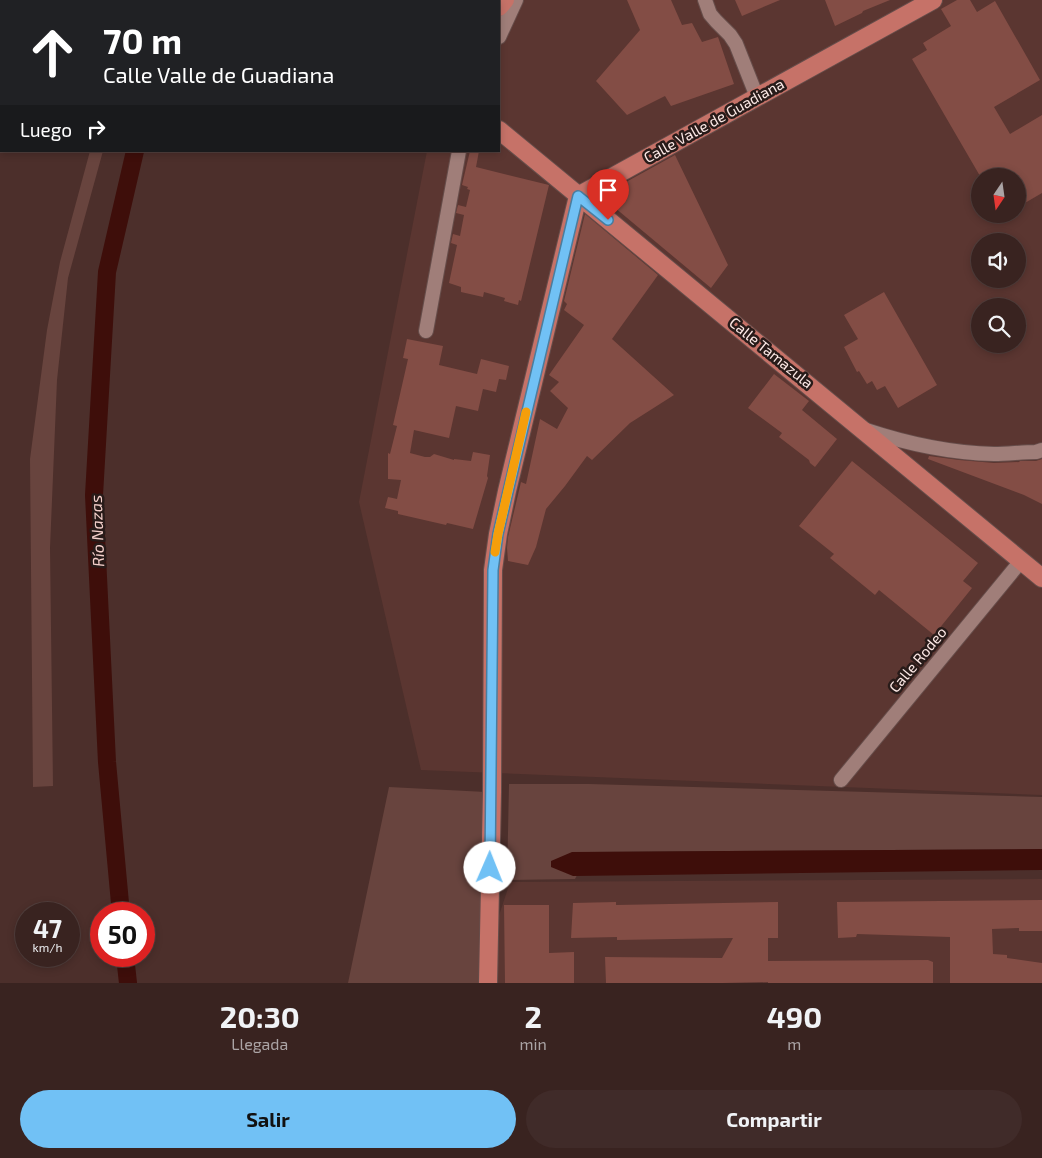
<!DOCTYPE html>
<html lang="es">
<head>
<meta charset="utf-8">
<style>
  body { margin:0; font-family:"Exo 2",sans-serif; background:#402b29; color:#f1f3f6; height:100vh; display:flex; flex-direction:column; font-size:19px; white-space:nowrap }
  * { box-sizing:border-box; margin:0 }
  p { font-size:16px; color:#aba4a5 }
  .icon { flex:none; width:28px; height:28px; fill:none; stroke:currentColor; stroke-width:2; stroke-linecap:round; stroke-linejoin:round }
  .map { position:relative; height:983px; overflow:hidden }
  .drawer { display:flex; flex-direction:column; background:#392320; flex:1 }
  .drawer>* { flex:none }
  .guide { position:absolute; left:0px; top:0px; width:500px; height:152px; box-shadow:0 2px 8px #0003,0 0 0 1px #53403e; background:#202124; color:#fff; overflow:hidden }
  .needle { width:32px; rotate:193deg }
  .fabs { position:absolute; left:971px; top:168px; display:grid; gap:10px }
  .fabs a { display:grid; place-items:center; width:55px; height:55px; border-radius:50%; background:#392320; box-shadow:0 2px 8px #0003,0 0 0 1px #53403e; font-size:25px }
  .speed { position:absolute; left:15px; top:902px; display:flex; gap:10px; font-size:25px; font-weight:700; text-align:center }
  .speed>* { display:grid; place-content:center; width:65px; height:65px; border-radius:50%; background:#392320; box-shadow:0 2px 8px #0003,0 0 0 1px #53403e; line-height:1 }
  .speed small { font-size:12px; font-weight:400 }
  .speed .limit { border:8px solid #d22; background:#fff; color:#111 }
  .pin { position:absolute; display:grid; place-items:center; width:42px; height:42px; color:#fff; margin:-51px -21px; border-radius:50% 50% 50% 0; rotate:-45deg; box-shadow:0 0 5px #0007 }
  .pin .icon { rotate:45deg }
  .me { position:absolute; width:55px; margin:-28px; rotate:1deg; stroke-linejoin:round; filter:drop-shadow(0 0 4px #0008) }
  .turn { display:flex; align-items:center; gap:18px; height:105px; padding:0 20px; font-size:22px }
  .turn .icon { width:65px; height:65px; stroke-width:2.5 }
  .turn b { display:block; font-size:35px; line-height:42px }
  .then { display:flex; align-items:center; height:48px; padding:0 20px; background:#0003; gap:10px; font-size:19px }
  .eta { display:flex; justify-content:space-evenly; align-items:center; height:85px; text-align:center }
  .eta b { font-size:30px; font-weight:700; line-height:35px }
  .primary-button { display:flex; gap:10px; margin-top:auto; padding:10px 20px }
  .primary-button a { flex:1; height:58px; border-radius:30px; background:#71c1f5; color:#111; font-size:20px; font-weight:700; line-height:58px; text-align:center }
  .primary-button a+a { background:#402b29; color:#f1f3f6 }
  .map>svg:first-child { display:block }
</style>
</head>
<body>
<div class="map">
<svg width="1042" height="983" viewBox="0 0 1042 983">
  <rect width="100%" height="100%" fill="#4c2f2b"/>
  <!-- built -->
  <path fill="#5b3631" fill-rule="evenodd" d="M482,0H1042V795L421,770L359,502L427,151H499V1H482ZM980,176H1018V214H980ZM980,241H1018V279H980ZM980,306H1018V344H980Z
    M1042,879V983H477L510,882Z"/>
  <!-- green -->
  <path fill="#68443e" d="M90,151H103L68,278L57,380L50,548L53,786L33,787L30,459L47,330L60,262Z
    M509,784H589L1042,797V849L589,852L575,879L507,880Z
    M389,787L486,792L484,983H348Z"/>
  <!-- water -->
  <path fill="#3e0e0a" d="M1042,849V870L573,876L551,867V861L572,852Z"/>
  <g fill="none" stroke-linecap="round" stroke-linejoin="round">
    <!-- river -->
    <path stroke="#3e0e0a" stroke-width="18" d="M178,1L179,0
      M121,914L107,762L94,495L107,272L135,151
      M125,956L128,983"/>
  </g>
  <!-- building -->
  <path fill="#834d45" d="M627,0H671L682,25L692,23L702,42L718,37L734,84L671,106L665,96L627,115L596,81L640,30Z
    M735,0H780L742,16Z
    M825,0H890L863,11L862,13L835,26Z
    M957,0H970L977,12L995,1L1040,80L994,107L1010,134L1042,115V193L1018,207V176H980L912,59L927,50L923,43L951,26L941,9Z
    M470,151H479L476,167L549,185L521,301L519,300L518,305L504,301L505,298L484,292L483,297L461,292V287L449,283L457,245L451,243L453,234L460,236L464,215L456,213L458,205L466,207L470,190L467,189L468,187L462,185Z
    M675,155L728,265L711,288L608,202L617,187Z
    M585,214L658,275L612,339L674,395L630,423L592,460L587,456L565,486L546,509L536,547L528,565L508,561L507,548L508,537L521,482L526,484L540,419L557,429L568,408L550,391L559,382L549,375L584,325L564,310L567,304L564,301Z
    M884,292L937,385L898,408L885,386L877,390L872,381L867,384L859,371L857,372L844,347L858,339L844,315Z
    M407,339L443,346L439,365L477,374L481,359L509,366L506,380L499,379L496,392L483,389L478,411L456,406L449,438L414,430L410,453L425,457H430L434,454L454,460V459L471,461L473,452L490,455L487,476L488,478L473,529L447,523L446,525L398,514V511L385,508L388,497L397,499L401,480L388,479V453L390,454L397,426L393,425L408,359L403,358Z
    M774,374L809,401L802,410L837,439L815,467L810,463L809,460L779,437L782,433L748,408Z
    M929,456L959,460L994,463L1020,462L1019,461H1036L1042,459V504L1024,495L928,459Z
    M852,461L978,563L963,581L972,588L934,635L879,590L875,595L830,558L834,554L799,526Z
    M1042,900V931H1019V928L992,929L993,954L1007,955V958L1042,963V983H950V937L857,934L856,937L838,938L837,902Z
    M616,902V905L778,902V938H768V961L928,960L933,962V983H768V982L723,983H606L605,957L722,958L733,938L617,940V937L571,938L573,903Z
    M504,905H549V953L574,952V983H505Z"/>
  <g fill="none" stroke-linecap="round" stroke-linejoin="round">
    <!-- minor casing -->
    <g stroke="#664d4a" stroke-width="16">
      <path id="minor" d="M705,0L710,14L716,21L730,35L736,44L757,97
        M499,37L516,0
        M426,331L459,151
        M866,430C908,444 950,453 994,454C1008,454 1022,452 1036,452L1042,450
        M841,780L1021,561"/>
    </g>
    <!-- major casing -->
    <g stroke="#664d4a" stroke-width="20">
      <path id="major" d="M334,0L335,1
        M351,0L353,1
        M499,7L505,0
        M499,130L1042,578
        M488,983L492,792L493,570L498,534L507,491L578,196L933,0"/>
    </g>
    <!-- minor -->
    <use href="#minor" stroke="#a07e79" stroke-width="14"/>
    <!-- major -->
    <use href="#major" stroke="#c67268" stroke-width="18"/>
  </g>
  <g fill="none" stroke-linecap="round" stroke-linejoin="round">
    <!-- route casing -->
    <g stroke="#497d9f" stroke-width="12">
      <path id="route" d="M490,868L493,570L498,534L578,196L608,220"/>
    </g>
    <!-- route -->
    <use href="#route" stroke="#71c1f5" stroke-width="9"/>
    <!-- slow -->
    <path stroke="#f59e0b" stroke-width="9" d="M495,552L498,534L526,412"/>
  </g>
  <g text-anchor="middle" stroke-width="5" stroke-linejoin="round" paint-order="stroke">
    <!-- street labels -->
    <g font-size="15" fill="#fce8e5" stroke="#281b19">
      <text transform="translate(714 121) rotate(-29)" y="5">Calle Valle de Guadiana</text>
      <text transform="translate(771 353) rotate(39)" y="5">Calle Tamazula</text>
      <text transform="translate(918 660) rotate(-50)" y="5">Calle Rodeo</text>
    </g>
    <!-- water labels -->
    <g font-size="16" font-style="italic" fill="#f5d0cb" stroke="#281b19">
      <text transform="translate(97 531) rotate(-92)" y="6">Río Nazas</text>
    </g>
  </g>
</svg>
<div class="fabs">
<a><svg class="needle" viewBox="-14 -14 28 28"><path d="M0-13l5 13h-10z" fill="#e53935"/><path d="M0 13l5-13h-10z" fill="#aba4a5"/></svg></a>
<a><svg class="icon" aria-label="sound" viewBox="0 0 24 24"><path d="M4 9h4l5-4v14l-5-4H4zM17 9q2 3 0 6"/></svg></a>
<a><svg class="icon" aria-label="search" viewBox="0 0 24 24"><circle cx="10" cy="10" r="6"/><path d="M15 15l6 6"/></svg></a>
</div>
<div class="speed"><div>47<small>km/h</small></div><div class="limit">50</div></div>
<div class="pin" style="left:608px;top:220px;background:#d93025"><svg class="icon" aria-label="arrive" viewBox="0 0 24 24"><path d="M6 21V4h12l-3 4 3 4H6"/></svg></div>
<svg class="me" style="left:490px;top:868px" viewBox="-20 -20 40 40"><circle r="19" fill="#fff"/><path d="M0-13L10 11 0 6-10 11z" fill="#71c1f5"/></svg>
<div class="guide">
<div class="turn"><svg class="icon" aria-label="ahead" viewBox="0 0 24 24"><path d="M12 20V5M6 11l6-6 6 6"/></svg><div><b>70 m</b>Calle Valle de Guadiana</div></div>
<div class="then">Luego<svg class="icon" aria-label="right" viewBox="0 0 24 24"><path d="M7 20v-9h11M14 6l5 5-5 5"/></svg></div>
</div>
</div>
<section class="drawer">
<div class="eta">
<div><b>20:30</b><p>Llegada</p></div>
<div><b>2</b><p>min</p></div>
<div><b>490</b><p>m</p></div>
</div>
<div class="primary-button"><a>Salir</a><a>Compartir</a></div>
</section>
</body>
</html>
